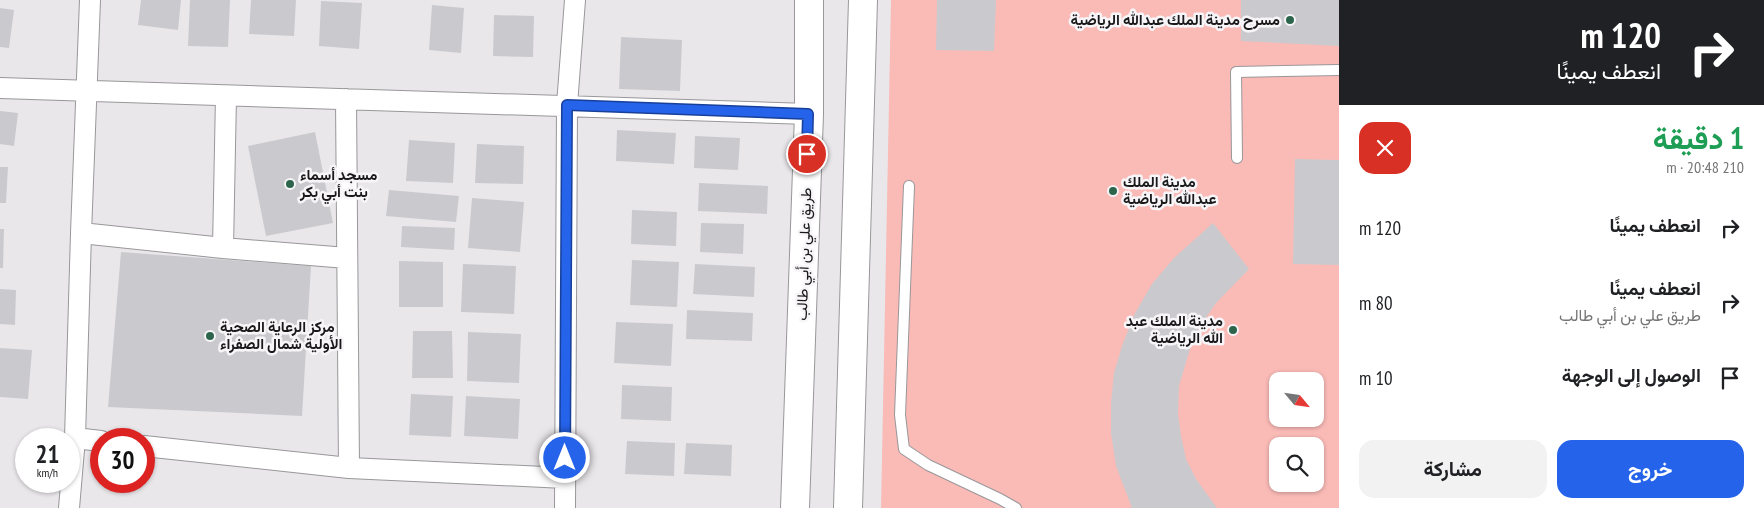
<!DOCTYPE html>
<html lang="ar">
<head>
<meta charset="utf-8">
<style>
  body { margin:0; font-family:"PT Sans Narrow",Vazirmatn,sans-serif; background:#f2f2f2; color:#202124; direction:rtl; height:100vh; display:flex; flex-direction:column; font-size:19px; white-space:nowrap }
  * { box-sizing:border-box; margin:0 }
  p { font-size:16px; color:#757577 }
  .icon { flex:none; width:28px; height:28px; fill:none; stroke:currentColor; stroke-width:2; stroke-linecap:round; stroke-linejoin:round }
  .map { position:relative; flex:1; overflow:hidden; direction:ltr }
  .panel { display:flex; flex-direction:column; background:#fff; width:425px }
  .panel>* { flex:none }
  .banner { background:#202124; color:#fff; overflow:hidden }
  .needle { width:32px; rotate:119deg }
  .controls { position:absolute; left:1269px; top:372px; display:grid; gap:10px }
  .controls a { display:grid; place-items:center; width:55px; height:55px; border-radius:10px; background:#fff; box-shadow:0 1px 4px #0004; font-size:25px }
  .speed { position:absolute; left:15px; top:428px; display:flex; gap:10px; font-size:25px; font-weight:700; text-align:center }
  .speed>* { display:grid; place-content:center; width:65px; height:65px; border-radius:50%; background:#fff; box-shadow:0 1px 4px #0004; line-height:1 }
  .speed small { font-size:12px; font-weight:400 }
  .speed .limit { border:8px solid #d22; background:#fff; color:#111 }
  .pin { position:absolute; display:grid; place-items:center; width:42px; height:42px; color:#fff; margin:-21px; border:2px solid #fff; border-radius:50%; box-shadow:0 1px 5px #0007 }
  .me { position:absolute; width:55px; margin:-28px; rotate:0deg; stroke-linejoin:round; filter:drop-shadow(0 0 4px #0008) }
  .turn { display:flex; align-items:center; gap:18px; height:105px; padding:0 20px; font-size:22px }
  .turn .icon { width:65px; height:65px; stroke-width:2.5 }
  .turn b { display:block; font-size:35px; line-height:42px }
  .round { display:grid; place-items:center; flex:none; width:52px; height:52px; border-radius:15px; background:#f2f2f2 }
  .overview { display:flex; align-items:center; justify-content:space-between; height:85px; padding:0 20px }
  h1 { font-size:30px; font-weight:700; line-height:38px; color:#1e9e55 }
  .button { display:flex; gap:10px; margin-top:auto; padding:10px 20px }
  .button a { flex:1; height:58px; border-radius:15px; background:#2563eb; color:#fff; font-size:20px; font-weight:700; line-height:58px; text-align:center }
  .button a+a { background:#f2f2f2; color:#202124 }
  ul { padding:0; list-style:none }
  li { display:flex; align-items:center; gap:15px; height:75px; padding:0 20px }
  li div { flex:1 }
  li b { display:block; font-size:19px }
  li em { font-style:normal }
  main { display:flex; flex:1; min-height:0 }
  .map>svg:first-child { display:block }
</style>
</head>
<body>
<main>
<section class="panel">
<div class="banner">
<div class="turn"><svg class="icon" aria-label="right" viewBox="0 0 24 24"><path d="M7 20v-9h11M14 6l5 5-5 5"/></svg><div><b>120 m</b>انعطف يمينًا</div></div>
</div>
<div class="overview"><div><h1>1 دقيقة</h1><p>210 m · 20:48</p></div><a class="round" style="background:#d93025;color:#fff"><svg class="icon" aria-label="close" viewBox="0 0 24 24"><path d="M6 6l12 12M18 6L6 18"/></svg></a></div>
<ul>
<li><svg class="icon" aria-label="right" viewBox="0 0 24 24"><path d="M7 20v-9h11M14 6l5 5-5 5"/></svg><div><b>انعطف يمينًا</b></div><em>120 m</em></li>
<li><svg class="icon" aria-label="right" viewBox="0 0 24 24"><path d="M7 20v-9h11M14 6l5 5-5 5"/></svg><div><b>انعطف يمينًا</b><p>طريق علي بن أبي طالب</p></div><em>80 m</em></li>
<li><svg class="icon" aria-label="arrive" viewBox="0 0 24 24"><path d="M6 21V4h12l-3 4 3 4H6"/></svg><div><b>الوصول إلى الوجهة</b></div><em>10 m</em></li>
</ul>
<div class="button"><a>خروج</a><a>مشاركة</a></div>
</section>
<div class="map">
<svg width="1339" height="508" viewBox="0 0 1339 508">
  <rect width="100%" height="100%" fill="#eae7eb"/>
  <!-- green -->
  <path fill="#fabab6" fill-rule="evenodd" d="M891,0H1339V508H881ZM1278,381H1315V419H1278ZM1278,446H1315V484H1278Z"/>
  <!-- building -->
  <path fill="#cacace" d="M141,0H181L178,30L138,25Z
    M190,0H230L228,47L188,46Z
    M251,0H296L294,36L249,34Z
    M937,0H996L994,51L936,50Z
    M1241,0H1339V46L1241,41Z
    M321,1L362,3L359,49L319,46Z
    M432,5L464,8L461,53L429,50Z
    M0,8L14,10L9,48L0,47Z
    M494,15L534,16L533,57L493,56Z
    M621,37L682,40L680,91L619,89Z
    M0,111L18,113L14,146L0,144Z
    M617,130L676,133L674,164L616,161Z
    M315,132L333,223L266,236L248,146Z
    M695,136L740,138L738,170L694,168Z
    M409,140L455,143L453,183L406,181Z
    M477,144L524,146L523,184L475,183Z
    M1295,159L1339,160V265L1293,264Z
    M0,167H8L6,203H0Z
    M699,183L768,186L767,214L698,211Z
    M389,190L459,196L456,222L386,216Z
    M472,198L524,202L520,252L468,248Z
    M632,210L677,212L676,246L631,244Z
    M701,223L744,224L743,254L700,252Z
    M1213,223L1249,269L1216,303L1203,322L1192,342L1179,386L1178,414L1181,436L1186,459L1196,479L1217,508H1132L1116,466L1111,433V403L1114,373L1122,346L1134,315L1152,284L1174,258Z
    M402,226L455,228L454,250L401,247Z
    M0,229H4L3,268H0Z
    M121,252L311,266L302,416L108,407Z
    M632,260L679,262L677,307L630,305Z
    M399,261L443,262V307H399Z
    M463,264L516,266L514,314L461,312Z
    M695,264L755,267L754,297L693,294Z
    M0,289L16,290L15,325L0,324Z
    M687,310L753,313L752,341L686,339Z
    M616,322L673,324L671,366L614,363Z
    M413,331H452L453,378H412Z
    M468,332L521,334L519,383L467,381Z
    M0,348L32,350L28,399L0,397Z
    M622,385L672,387L671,421L621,419Z
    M411,394L453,396L451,437L409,435Z
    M466,396L520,399L518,439L464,436Z
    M627,441L675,443L674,476L625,474Z
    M686,443L732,445L731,476L684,474Z"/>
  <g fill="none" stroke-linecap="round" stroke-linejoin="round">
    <!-- service casing -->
    <g stroke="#99979a" stroke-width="12">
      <path id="service" d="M1237,158L1236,72L1339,70
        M909,186L900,415L904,449L928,465L1000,499L1016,508"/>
    </g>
    <!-- minor casing -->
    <g stroke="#99979a" stroke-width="22">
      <path id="minor" d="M0,88C269,99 539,104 809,114
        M346,99L349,468
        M81,233L223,248L347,258
        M223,248L226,96
        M75,438L101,441
        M144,446L349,468L565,478
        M69,508L75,438L81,233L90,0
        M565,508L567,105L575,0"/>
    </g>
    <!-- secondary casing -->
    <g stroke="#99979a" stroke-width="30">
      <path id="secondary" d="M795,508L809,114V0
        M848,508L863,0"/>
    </g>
    <!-- service -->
    <use href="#service" stroke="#fff" stroke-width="10"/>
    <!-- minor -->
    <use href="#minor" stroke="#fff" stroke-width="20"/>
    <!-- secondary -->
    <use href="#secondary" stroke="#fff" stroke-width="28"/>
  </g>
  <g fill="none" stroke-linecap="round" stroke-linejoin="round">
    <!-- route casing -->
    <g stroke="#184099" stroke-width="12">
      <path id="route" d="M565,458L567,105L808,114L807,154"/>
    </g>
    <!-- route -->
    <use href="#route" stroke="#2563eb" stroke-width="9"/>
  </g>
  <!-- markers -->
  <g fill="#2d654c" stroke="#f7f5f8" stroke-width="2">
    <circle cx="1290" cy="20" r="5"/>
    <circle cx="290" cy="184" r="5"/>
    <circle cx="1113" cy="191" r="5"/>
    <circle cx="1233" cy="330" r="5"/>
    <circle cx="210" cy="336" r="5"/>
  </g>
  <g text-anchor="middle" stroke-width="5" stroke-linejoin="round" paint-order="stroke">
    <!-- poi labels -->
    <g font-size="15" font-weight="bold" fill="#19191a" stroke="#f7f5f8" text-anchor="start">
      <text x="1280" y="25" text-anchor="end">مسرح مدينة الملك عبدالله الرياضية</text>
      <text x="300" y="180">مسجد أسماء<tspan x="300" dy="17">بنت أبي بكر</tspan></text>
      <text x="1123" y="187">مدينة الملك<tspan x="1123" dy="17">عبدالله الرياضية</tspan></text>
      <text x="1223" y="326" text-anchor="end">مدينة الملك عبد<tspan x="1223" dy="17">الله الرياضية</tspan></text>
      <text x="220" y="332">مركز الرعاية الصحية<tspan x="220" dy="17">الأولية شمال الصفراء</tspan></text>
    </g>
    <!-- street labels -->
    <g font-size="15" fill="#19191a" stroke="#f7f5f8">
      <text transform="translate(804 254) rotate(-88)" y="5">طريق علي بن أبي طالب</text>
    </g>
  </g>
</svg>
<div class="controls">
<a><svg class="needle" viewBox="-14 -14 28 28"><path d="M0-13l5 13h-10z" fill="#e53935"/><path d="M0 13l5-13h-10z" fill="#757577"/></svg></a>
<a><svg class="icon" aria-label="search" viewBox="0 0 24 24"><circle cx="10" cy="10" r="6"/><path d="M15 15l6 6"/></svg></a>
</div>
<div class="speed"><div>21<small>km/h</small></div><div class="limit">30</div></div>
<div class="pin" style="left:807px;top:154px;background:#d93025"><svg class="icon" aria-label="arrive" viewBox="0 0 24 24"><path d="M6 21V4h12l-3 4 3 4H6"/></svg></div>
<svg class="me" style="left:565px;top:458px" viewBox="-20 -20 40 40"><circle r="17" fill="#2563eb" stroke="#fff" stroke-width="3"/><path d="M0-11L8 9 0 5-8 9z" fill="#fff"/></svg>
</div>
</main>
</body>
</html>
